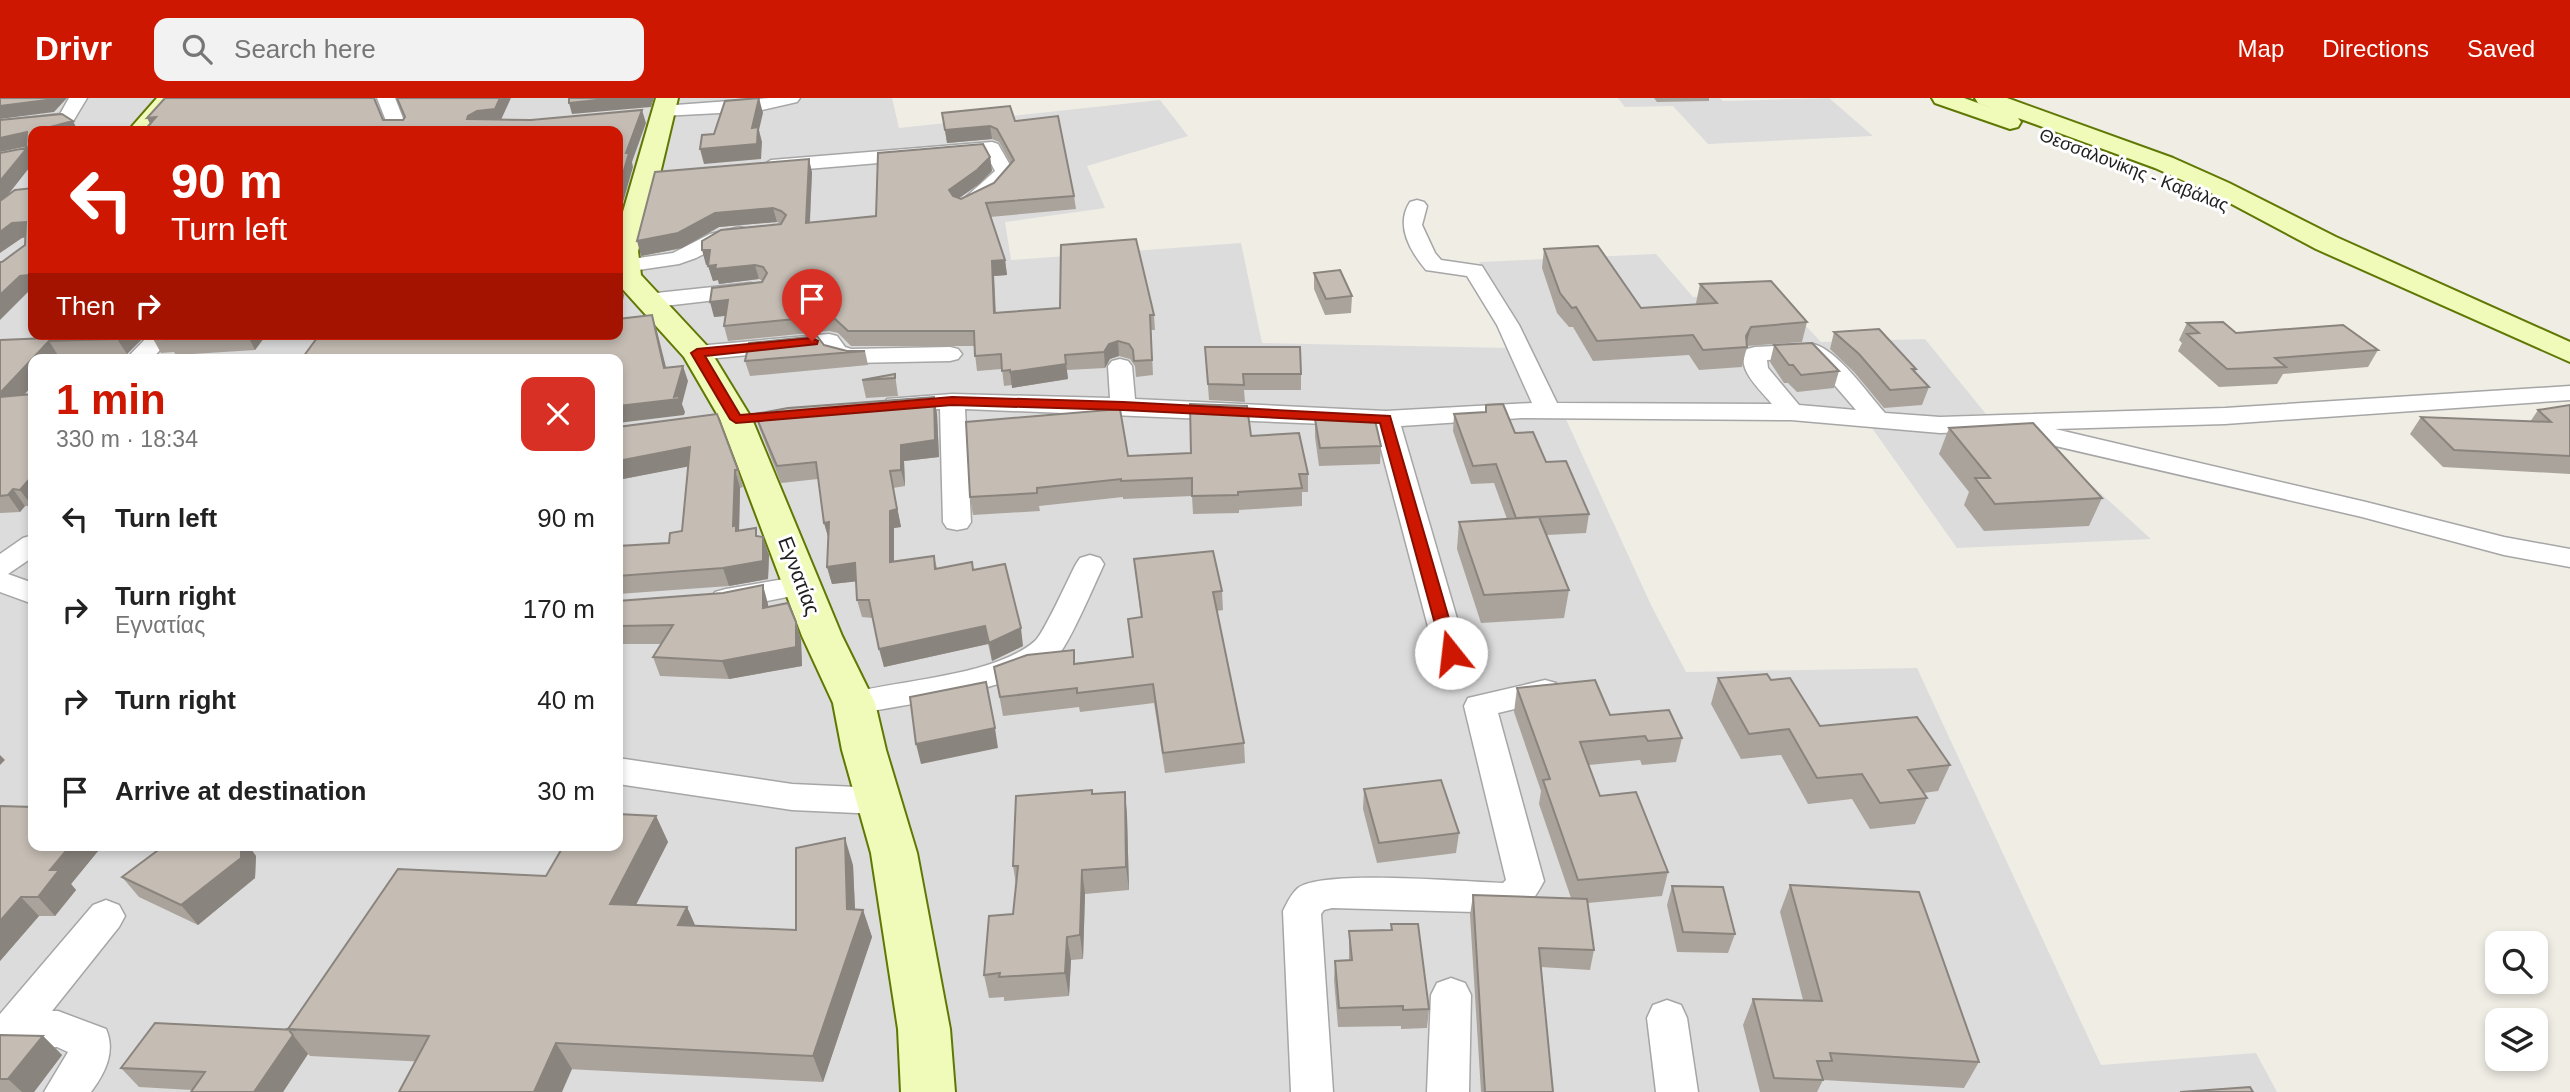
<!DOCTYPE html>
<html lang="en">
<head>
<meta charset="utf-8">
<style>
  body { margin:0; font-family:Arial,sans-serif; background:#f2f2f2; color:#222; height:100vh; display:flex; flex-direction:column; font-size:26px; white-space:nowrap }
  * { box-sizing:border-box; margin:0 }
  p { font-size:23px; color:#767676 }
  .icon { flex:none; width:38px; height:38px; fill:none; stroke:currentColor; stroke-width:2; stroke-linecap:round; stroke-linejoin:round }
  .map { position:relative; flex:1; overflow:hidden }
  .details { position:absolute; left:28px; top:256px; width:595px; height:497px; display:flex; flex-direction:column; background:#fff; border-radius:14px; box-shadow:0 4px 10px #0003 }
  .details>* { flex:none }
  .top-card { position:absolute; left:28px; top:28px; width:595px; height:214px; border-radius:14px; box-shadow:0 4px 10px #0003; background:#ce1700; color:#fff; overflow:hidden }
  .tools { position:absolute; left:2485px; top:833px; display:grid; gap:14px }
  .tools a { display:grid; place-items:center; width:63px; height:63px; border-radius:14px; background:#fff; box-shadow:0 4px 10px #0003; font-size:35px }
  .pin { position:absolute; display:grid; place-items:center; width:60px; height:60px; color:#fff; margin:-72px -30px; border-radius:50% 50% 50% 0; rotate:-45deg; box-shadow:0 0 7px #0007 }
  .pin .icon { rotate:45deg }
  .me { position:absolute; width:77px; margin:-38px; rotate:344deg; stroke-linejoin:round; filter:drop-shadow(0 0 5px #0008) }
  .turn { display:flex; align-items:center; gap:24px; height:147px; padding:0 28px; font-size:32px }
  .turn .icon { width:91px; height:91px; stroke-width:2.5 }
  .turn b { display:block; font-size:49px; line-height:60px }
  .then { display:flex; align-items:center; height:66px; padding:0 28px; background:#0003; gap:14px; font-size:26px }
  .round { display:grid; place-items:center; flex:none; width:74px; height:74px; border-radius:14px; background:#f2f2f2 }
  .overview { display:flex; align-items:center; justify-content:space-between; height:119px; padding:0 28px }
  h1 { font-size:42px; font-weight:800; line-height:52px; color:#ce1700 }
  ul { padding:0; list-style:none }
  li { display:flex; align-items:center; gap:21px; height:91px; padding:0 28px }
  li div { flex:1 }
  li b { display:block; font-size:26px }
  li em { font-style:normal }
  header { display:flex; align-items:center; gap:42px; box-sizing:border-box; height:98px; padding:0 35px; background:#ce1700; color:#fff }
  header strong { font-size:33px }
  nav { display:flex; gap:38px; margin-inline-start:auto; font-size:24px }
  .search { width:490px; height:63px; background:#f2f2f2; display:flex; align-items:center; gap:18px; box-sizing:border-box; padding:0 24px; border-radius:14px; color:#767676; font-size:26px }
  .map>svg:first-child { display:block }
</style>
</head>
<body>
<header>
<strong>Drivr</strong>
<div class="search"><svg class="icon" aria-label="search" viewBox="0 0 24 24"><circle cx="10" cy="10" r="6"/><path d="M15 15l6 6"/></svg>Search here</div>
<nav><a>Map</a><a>Directions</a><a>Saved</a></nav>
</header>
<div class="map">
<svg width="2570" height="994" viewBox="0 0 2570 994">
  <rect width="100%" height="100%" fill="#f0ede5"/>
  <!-- residential -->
  <path fill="#dddcdc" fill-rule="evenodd" d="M0,0H892L899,30L1160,2L1188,38L1087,68L1105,110L1005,124L1011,162L1241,145L1262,245L1512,250L1479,164L1656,156L1693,199L1775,195L1821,244L1925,241L1986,316L1926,318L2043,343L2151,441L1957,450L1860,313L1653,304L1559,306L1651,507L1686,574L1917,570L2101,967L2256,955L2277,994H0ZM33,33H618V236H33ZM33,261H618V747H33Z
    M1618,0H1720L1723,3L1829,0L1873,38L1708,46L1673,8L1625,9Z"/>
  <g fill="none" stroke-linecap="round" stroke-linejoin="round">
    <!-- street casing -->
    <g stroke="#a6a6a6" stroke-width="3">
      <path id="street" d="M69,0H87L72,25L0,33V23L60,16Z
        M377,0H395L408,33H390Z
        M770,0H800L797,4L758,13L662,18L653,13L662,8Z
        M992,44L998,46L1014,74L995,96L977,104L967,98L995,73L986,56L771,74L762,68L771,62Z
        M1417,102L1424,104L1427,108L1422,127L1435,155L1441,162L1482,168L1519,227L1557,305L1772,306C1761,292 1734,270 1747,251L1755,249L1813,246C1838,252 1867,295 1885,315L1940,319L2225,310L2570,288V302L2225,326L2055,331L2366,404L2504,439L2570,451V469L2504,457L2362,419L2025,341L2021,336L2024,332L1940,335L1791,322L1522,320L1401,328L1467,555L1462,562L1451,566L1440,562L1435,555L1375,328L965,311L971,424L967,430L957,432L947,430L943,424L940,311L896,313L887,311L884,306L887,301L952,296L1110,300L1108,268L1112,263L1120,261L1128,263L1132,268L1135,301L1386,313L1532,305L1497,227L1467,178L1426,172C1410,153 1395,127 1410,104ZM1808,260L1819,269L1856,312L1799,307L1768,270L1767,262Z
        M740,129L747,131L750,135L747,139L725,145L696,160L679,166L618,175V163L673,155L710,136Z
        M751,185L759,187L762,192L759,197L647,210L639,208L636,203L639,198L647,196Z
        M150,236H174L152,261H126Z
        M829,236L837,238L845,249L851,251L950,249L958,251L962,256L958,261L950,263L851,265L828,259L822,250L697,262L689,260L685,255L689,250L697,248Z
        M33,437V459L8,476L33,485V506L0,494V456L23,440Z
        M1090,457L1100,460L1104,466C1096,483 1069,547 1058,557C1020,591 906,607 854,616L843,613L838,605L843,597C895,582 994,579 1035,543C1044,535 1068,481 1076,466L1080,460Z
        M802,478L812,480L817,487L812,494L726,511L715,508L711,501L715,494L726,491Z
        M1545,582L1556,585L1561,593L1556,601L1498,615L1544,783C1535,800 1529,809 1510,815L1332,810L1324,812L1321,816L1333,994H1291L1283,813C1287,805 1291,796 1298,790C1322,771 1466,784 1503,785L1506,782L1464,608L1468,600Z
        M618,660L792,686L878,690L890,694L895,703L890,712L878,716L792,712L618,686Z
        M106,802L119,807L125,818L119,829L52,913H58L106,931C116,954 105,975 91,994H44L68,954L57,949L0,952V916L93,807Z
        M1451,880L1465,885L1471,897L1469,994H1427L1431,897L1437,885Z
        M1667,902L1681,907L1687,920L1698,994H1656L1647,920L1653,907Z"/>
    </g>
    <!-- secondary casing -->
    <g stroke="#5f7804" stroke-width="4">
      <path id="secondary" d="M157,0H180L151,33H128Z
        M656,0H678L659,80L638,153L641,177L708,249L752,321L842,538L875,605L886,652L917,755L950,931L955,994H901L898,931L871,755L842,652L833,605L802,538L720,321L684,259L618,186V131Z
        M1932,0H1964L1997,12L1978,5L1975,0H2007L2173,60L2229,85L2336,139L2570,244V264L2316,151L2211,95L2155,70L2018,20L2021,24L2018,29L2010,31L1935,5Z"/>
    </g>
    <!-- street -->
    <use href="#street" fill="#fff" fill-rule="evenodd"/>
    <!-- secondary -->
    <use href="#secondary" fill="#f0fab9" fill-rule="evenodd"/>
  </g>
  <!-- wall -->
  <path fill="#a9a39b" d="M1654,0H1709V3L1657,4Z
    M942,15L1015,23L1074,98L1076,111L990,119L1005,162L1007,177L994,178L996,215L1154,217L1155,232H1151L1153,277L1136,279L1135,268L1130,261L1119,258L1110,261L1105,270L1067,272L1068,281L1012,290V287L1004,288L1002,271L977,273L974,248H851L838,235L829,233L728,243L724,228L725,218L714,219L763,183L759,181L719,186L718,182L713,183L709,166L706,167L781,126L777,124L719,129L682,150L641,158L812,74L810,125L876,118L990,59L992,73L979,86L959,100L961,101L994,85L1011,66L999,44L992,41L947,45Z
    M1544,151L1641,210L1698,207L1696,205L1700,186L1807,224L1802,244L1747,248L1742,269L1699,272L1689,257L1593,263L1573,229H1569L1557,215L1542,170Z
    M1314,175L1352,198L1351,215L1325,217L1314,191Z
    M2187,225L2236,235L2378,252L2368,269L2283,276L2277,286L2219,289L2178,253L2182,245L2179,242Z
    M1834,234L1916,271L1915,275L1929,289L1922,307L1884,310L1854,274L1830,251Z
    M147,236L127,256L59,259L58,261H33V287L24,297L32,408H25L20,414L0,415V242Z
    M154,236H267L255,252L176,257L174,254L161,255L152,239Z
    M824,247L847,253H865L868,267L750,278L745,263Z
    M1774,247L1839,273L1834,290L1797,294L1788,285H1784L1770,264Z
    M1205,249L1301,276V292H1244L1245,304L1209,302Z
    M895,276L898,298L866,300L862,282Z
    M934,299L937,316L939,359L904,363L905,388L893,390L901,429L894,430V464L934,458L937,470L973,472L1023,548L992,563L988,546L884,569L873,520L862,519L857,502L856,483L832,486L827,469L829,441L824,425L818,381L781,385L760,332L755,316Z
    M1486,307L1546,364L1589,416L1586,435L1547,437L1569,492L1564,520L1481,525L1457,451L1459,424L1507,421L1494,385L1471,386L1453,333L1454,316L1485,314Z
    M2570,307V376L2443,369L2410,336L2421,319L2530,324L2538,312Z
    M1315,321L1381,348L1380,366L1319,368L1315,339Z
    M618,329L738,372L743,389L740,390L739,432L759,438L769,457L768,481L729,488L618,496V448L669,445L682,433L688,368L623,381Z
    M1949,330L2102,400L2089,428L1984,433L1964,407L1969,394L1939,356Z
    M1251,338L1308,376V394H1302V408L1239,412V415L1193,416L1192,398L1123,401V399L1039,408L1040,413L973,417L970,399L1128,358L1191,355Z
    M1134,461L1222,493L1223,512L1217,513L1244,645L1245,665L1165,675L1154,605L1080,614L1079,609L1003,618L994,569L1074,552L1075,565L1132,559L1128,521L1141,520Z
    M618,503L768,506V509L796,524L801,542L802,568L729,581L660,578L653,559L661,546H618Z
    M1718,580L1771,582L1820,628L1950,667L1938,693L1923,695L1927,700L1915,726L1870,731L1852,701L1808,706L1781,657L1741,661L1711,606Z
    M1517,590L1610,617L1682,640L1676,664L1642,667L1640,662L1589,667L1600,698L1668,774L1662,798L1588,805L1594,852L1590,872L1541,869L1553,994H1481L1470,817L1473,797L1571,800L1539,706L1541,693L1514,614Z
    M1364,691L1459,735L1456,755L1377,765L1363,711Z
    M1125,694L1127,718L1129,792L1085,796L1083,861L1071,862L1069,898L1004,903V899L989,900L984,877L1013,816L1016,786L1013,768L1092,696Z
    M0,708L33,747H103L71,786L76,792L55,818H39L0,863Z
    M656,718L668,744L636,807L687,809L695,828L796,832L853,767L855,812H863L872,839L823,984L310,958L308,956L283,994H191L192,992L139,989L121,970L288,931L546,778Z
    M165,747H248L256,758L255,780L198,827L139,799L122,779Z
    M411,747H447L445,751H413Z
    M1790,787L1979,964L1964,990L1823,982L1817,994H1760L1743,927L1753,901L1803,902L1780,814Z
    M1672,788L1735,836L1728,855L1677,854L1667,807Z
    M1391,826L1429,911L1427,930L1401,931V928L1338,929L1334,882L1335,863L1349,862V833L1391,832Z
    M0,937L43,938L62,957L34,994H0Z"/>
  <!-- shaded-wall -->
  <path fill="#8a847e" d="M49,0H67L54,14L0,21V8Z
    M500,0H511L500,24L467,21L468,18Z
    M616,0H654L651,9L572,16L569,5Z
    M759,0L763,15L759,32L762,44L761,61L704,66L700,51L752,30Z
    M642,12L646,25L632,64L633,69L618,122V93L626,55Z
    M156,19L154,33L147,20Z
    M73,23L78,33H41L43,31Z
    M990,28L992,41L947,45L945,32Z
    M27,34L33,43V65L0,107V83L29,48L0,54V40Z
    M990,59L992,73L979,86L951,106L949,92Z
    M809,61L812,74L809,139L806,125Z
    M773,110L777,124L719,129L682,150L641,158L637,143L715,115Z
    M26,124L33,138L22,140L0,155V134L12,125Z
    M702,152H710L714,166L706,167Z
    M1005,162L1007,177L994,178L996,230L994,215L992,163Z
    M716,167H755L759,181L719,186L718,182L713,183L708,168Z
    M33,173V193H29L0,222V197L20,178Z
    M619,182L624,197L618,228V189Z
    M728,202L732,217L714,219L710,204Z
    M652,217L657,233L670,285L664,270Z
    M1751,229L1746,248V238Z
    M122,236H147L127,256L117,241Z
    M247,236H267L255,252Z
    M49,243L59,259L58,261H33V287L7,315L0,305V295Z
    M1118,243L1119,258L1110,261L1105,270L1104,254L1109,246Z
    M1066,266L1068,281L1012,290L1010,274Z
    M683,268L688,283L682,306L685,314L684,317L618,325V308L674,299Z
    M934,299L937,316L939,359L904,363L905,388L901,372V347Z
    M690,349L696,367L623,381L618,366V363Z
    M735,372L740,390L739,435L733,428Z
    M890,373L901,429L894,430V482L890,464Z
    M33,377V406L32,408L20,392Z
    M13,391L25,408L20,414L8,397Z
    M829,424V442L824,425Z
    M763,439L769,457L768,481L729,488L723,470Z
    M855,465L860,483L832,486L827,469Z
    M763,487L768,506V528L763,510Z
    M796,524L801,542L802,568L729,581L722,563Z
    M985,528L988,546L884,569L879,551Z
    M1021,530L1023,548L992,563L989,545Z
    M995,630L998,650L921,666L916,646Z
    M0,657L5,662L0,667Z
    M1125,694L1127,718L1129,792L1126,769Z
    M656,718L668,744L623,832L610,806Z
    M845,740L853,767L856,834L863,812L872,839L823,984L813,958L847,811Z
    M71,747H103L71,786L76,792L55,818L38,799L50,772Z
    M241,747H248L256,758L255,780L198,827L181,807Z
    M1082,772L1085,796L1083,861L1080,837Z
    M21,799L39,818L0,863V823Z
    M687,809L699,836L678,827Z
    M1067,839L1071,862L1069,898L1065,875Z
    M293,937L308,956L283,994H254Z
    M43,938L62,957L34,994H22L8,981Z
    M556,945L572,971L562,994H534Z"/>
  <!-- building -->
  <path fill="#c5bdb4" stroke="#8a847e" stroke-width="2" d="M0,0H49L47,2L0,8Z
    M165,0H374L383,22H403L405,19L397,0H500L495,11L477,13L468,18L467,21L531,22L642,12L626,55H629L618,93V33H144L156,19L147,20Z
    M569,0H616L569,5Z
    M759,0L752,30L758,29L757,46L700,51L702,37L714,36L725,3Z
    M1010,8L1015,23L1058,18L1074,98L986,105L1005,162L992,163L994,215L1060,210L1061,147L1136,141L1154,217H1150L1152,262L1134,263L1133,252L1129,246L1118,243L1109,246L1104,254L1065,257L1066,266L1010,274V272L1002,273L1001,256L975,258L974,233H848L834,220L825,218L724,228L728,202L710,204L712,190L762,184L767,175L763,169L755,167L715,171L716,167L708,168L710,152H702V143L721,132L781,126L786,117L781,113L773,110L715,115L678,135L637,143L655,74L809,61L806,125L876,118L878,55L983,46L990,59L977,72L949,92L953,98L961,101L994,85L1014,62L997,31L990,28L945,32L942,15Z
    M62,16L73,23L43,31L41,33H33V43L0,83V55L26,50L27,34L0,40V22Z
    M33,90V173L29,177L20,178L0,197V164H2L25,147L26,124L12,125L0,134V103L15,92Z
    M1598,148L1641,210L1717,205L1700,186L1771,183L1807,224L1751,229L1746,238L1747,249L1703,252L1693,237L1597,243L1576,209L1572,210L1560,195L1544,151Z
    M1340,172L1352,198L1326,201L1314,175Z
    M652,217L664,270L683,268L674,299L679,298V301L618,308V261H303V259L320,236H618V221Z
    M2223,224L2236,235L2343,227L2378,252L2275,260L2286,269L2227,271L2187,236L2199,235L2187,225Z
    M1879,231L1916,271H1912L1929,289L1890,292L1859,256L1834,234Z
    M54,236H122L117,241L49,243L0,295V242L49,240Z
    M154,236H243L167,241L169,239H152Z
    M817,238L824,247L847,253H865L745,263L749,245Z
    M1812,245L1839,273L1801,277L1793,267H1789L1774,247Z
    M1205,249H1300L1301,276H1243L1244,287L1208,286Z
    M895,276V280L862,282Z
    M33,296L30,301H33V377L20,392L13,391L8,397L0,398V299Z
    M934,299L935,342L901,347V372L890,373L897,411L890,413V464L934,458L935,471L972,464L973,472L1005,466L1021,530L989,545L985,528L879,551L869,502H857L855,465L827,469L829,424L824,425L816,364L777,368L755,316L788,310Z
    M1190,306L1247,308L1251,338L1299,335L1308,376H1299L1302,390L1238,394V397L1192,398V380L1121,383V381L1037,390V395L970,399L966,324L1120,311L1128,358L1191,355Z
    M1503,306L1515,335L1533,334L1546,364L1566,363L1589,416L1516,420L1496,366L1473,368L1454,316L1486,314V307Z
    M2570,307V358L2454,352L2421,319L2551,324L2538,312Z
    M717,316L738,372H735L733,428L736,427V433L756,430V438L763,439V463L723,470L618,478V448L669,445L670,435L682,433L690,349L618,363V329Z
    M1374,318L1381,348L1320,350L1315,321Z
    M2033,325L2102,400L1995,406L1975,380H1990L1949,330Z
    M1539,419L1569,492L1484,497L1459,424Z
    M1213,453L1222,493L1213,494L1244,645L1163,655L1153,586L1077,595V590L1000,599L994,569L1027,557L1074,552V566L1133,559L1128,521L1142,519L1134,461Z
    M763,487V510L788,505L796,524V549L722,563L653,559L673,527L618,528V503L723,495Z
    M1767,576L1771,582L1790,580L1820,628L1917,619L1950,667L1908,672L1927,700L1880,705L1862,676L1817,680L1789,631L1749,636L1718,580Z
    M1595,582L1610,617L1669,612L1682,640L1648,643L1645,638L1580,644L1600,698L1636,694L1668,774L1578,782L1543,682L1550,681L1517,590Z
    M986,584L995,630L916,646L910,599Z
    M1441,682L1459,735L1379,745L1364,691Z
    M1092,692V696L1125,694L1126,769L1082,772L1080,837L1067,839L1065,875L999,879L1000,875L984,877L989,818L1013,816L1018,768H1013L1016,698Z
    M0,708L33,709V747H71L50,772H59L38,799H21L0,823Z
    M618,716L656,718L610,806L687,809L678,827L796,832V750L845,740L847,811L863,812L813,958L556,945L534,994H399L429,938L288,931L398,771L546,778L564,747H618Z
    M165,747H241V760L181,807L122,779Z
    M1790,787L1919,794L1979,964L1830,955L1832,963H1817L1823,982L1774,980L1753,901L1822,903Z
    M1672,788L1723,789L1735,836L1683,834Z
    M1473,797L1587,801L1594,852L1539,850L1553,994H1485Z
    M1391,826H1418L1429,911L1403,912V908L1339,910L1335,863L1352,862L1349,833L1392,832Z
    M155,925L296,932L288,931L293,937L254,994H191L205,974L121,970Z
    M0,937L43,938L8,981H0Z
    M2250,989L2253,994H2180Z"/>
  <!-- route -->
  <path fill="#ce1700" stroke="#860f00" stroke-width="2" d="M812,240L818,243L817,246L705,258L740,317L952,299L1123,304L1390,318L1459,555L1451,560L1443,555L1380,325L1123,312L952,307L736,325L730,321L691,255L697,251Z"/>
  <g text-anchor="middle" stroke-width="6" stroke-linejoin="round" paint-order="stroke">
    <!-- far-street labels -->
    <g font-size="18" fill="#1f1f1f" stroke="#fff">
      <text transform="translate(2134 72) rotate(21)" y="6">Θεσσαλονίκης - Καβάλας</text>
    </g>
    <!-- street labels -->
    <g font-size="21" fill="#1f1f1f" stroke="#fff">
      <text transform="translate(799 478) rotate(69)" y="7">Εγνατίας</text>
    </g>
  </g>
</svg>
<div class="tools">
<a><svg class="icon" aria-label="search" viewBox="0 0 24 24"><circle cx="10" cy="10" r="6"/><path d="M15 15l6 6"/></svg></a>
<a><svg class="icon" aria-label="layers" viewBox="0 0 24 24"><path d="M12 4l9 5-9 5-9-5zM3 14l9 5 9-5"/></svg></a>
</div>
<div class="pin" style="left:812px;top:243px;background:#d93025"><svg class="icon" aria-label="arrive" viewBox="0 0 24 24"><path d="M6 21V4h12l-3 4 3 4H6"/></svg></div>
<svg class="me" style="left:1451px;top:555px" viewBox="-20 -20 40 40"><circle r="19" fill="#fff"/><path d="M0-13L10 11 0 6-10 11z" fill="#ce1700"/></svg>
<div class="top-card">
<div class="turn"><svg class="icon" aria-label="left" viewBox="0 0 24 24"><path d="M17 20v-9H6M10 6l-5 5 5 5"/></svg><div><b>90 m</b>Turn left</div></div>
<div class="then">Then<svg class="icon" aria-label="right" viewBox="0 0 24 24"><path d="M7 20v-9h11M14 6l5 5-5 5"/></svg></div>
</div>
<section class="details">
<div class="overview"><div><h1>1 min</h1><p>330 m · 18:34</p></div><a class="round" style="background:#d93025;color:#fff"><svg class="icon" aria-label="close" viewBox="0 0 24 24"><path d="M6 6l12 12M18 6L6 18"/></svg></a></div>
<ul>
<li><svg class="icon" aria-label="left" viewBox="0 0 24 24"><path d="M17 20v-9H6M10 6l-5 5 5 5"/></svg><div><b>Turn left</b></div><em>90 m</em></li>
<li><svg class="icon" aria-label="right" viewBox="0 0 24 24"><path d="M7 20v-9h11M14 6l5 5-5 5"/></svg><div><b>Turn right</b><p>Εγνατίας</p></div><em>170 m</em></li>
<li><svg class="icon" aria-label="right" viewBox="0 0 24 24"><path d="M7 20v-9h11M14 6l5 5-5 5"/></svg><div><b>Turn right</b></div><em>40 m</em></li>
<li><svg class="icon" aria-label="arrive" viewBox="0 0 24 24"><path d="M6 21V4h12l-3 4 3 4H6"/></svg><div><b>Arrive at destination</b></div><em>30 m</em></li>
</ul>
</section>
</div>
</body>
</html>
